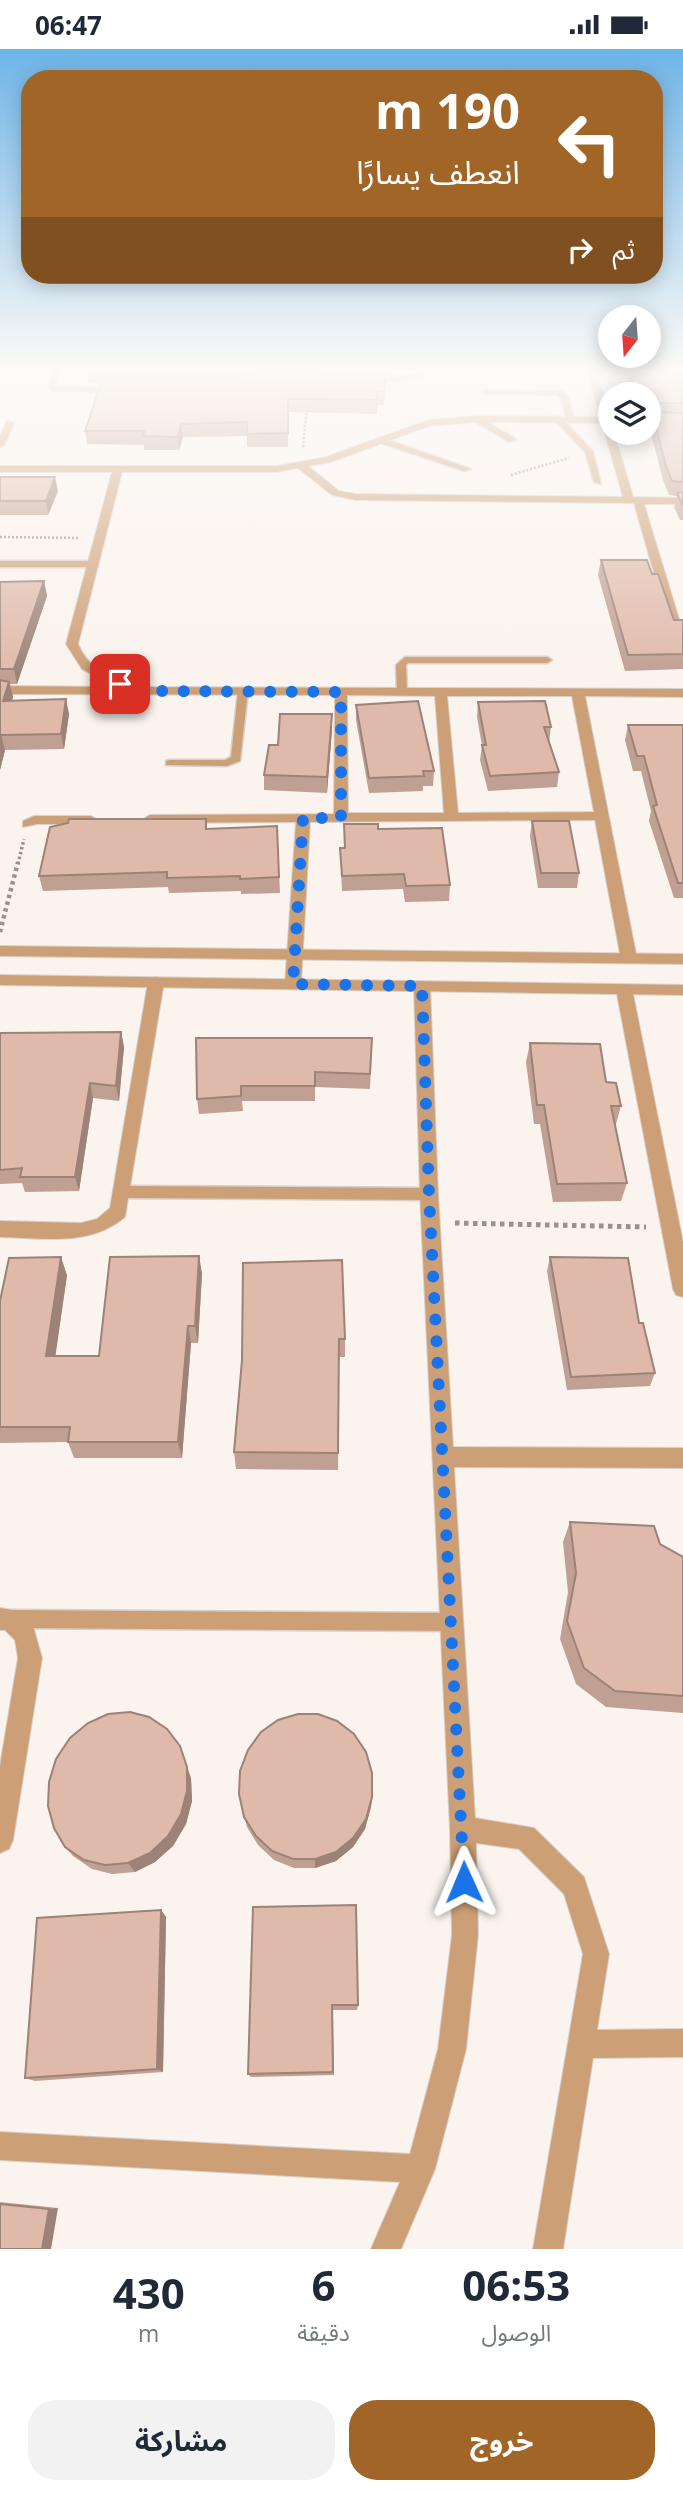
<!DOCTYPE html>
<html lang="ar">
<head>
<meta charset="utf-8">
<style>
  body { margin:0; font-family:"Open Sans","Noto Sans Arabic",sans-serif; background:#f2f2f3; color:#1f2937; direction:rtl; height:100vh; display:flex; flex-direction:column; font-size:26px; white-space:nowrap }
  * { box-sizing:border-box; margin:0 }
  p { font-size:23px; color:#747a83 }
  .icon { flex:none; width:38px; height:38px; fill:none; stroke:currentColor; stroke-width:2; stroke-linecap:round; stroke-linejoin:round }
  .map { position:relative; height:2200px; overflow:hidden; direction:ltr }
  .panel { display:flex; flex-direction:column; background:#fff; flex:1 }
  .panel>* { flex:none }
  .hud { position:absolute; left:21px; top:21px; width:642px; height:214px; border-radius:28px; box-shadow:0 4px 18px #0003; direction:rtl; background:#a16528; color:#fff; overflow:hidden }
  .needle { width:46px; rotate:197deg }
  .tools { position:absolute; left:598px; top:256px; display:grid; gap:14px }
  .tools a { display:grid; place-items:center; width:63px; height:63px; border-radius:50%; background:#fff; box-shadow:0 4px 18px #0003; font-size:35px }
  .pin { position:absolute; display:grid; place-items:center; width:60px; height:60px; color:#fff; margin:-30px; border-radius:14px; box-shadow:0 4px 10px #0006 }
  .me { position:absolute; width:77px; margin:-38px; rotate:359deg; stroke-linejoin:round; filter:drop-shadow(0 0 5px #0008) }
  .turn { display:flex; align-items:center; gap:24px; height:147px; padding:0 28px; font-size:32px }
  .turn .icon { width:91px; height:91px; stroke-width:2.5 }
  .turn b { display:block; font-size:49px; line-height:60px }
  .then { display:flex; align-items:center; height:66px; padding:0 28px; background:#0003; gap:14px; font-size:26px }
  .eta { display:flex; justify-content:space-evenly; align-items:center; height:119px; text-align:center }
  .eta b { font-size:42px; font-weight:700; line-height:49px }
  .action { display:flex; gap:14px; margin-top:auto; padding:14px 28px }
  .action a { flex:1; height:80px; border-radius:28px; background:#a16528; color:#fff; font-size:28px; font-weight:700; line-height:80px; text-align:center }
  .action a+a { background:#f2f2f3; color:#1f2937 }
  .status { display:flex; justify-content:space-between; align-items:center; height:49px; padding:0 35px; background:#fff; direction:ltr }
  .status svg { height:19px; fill:currentColor }
  .map>svg:first-child { display:block }
</style>
</head>
<body>
<div class="status"><b>06:47</b><svg viewBox="0 0 49 12"><path d="M0 12V9h3v3zM5 12V6h3v6zM10 12V3h3v9zM15 12V0h3v12zM26 1h20v11H26zM47 4h2v5h-2z"/></svg></div>
<div class="map">
<svg width="683" height="2200" viewBox="0 0 683 2200">
  <rect width="100%" height="100%" fill="#faf3ee"/>
  <g fill="none" stroke-linecap="round" stroke-linejoin="round">
    <!-- service casing -->
    <g stroke="#d8d0cb" stroke-width="3">
      <path id="service" d="M485,341L562,342L568,348L574,370L567,372L561,349L557,346L482,345Z
        M477,368L515,389L516,391L509,393L474,372L473,370Z
        M555,368H561L593,402L601,435L594,433L585,403L555,372Z
        M7,372L14,374L4,396L0,398V388Z
        M377,389H383L471,420L464,422L377,393Z
        M0,512H93L97,515L93,518H0Z
        M405,608H547L552,611L547,614H408L406,616L407,643L402,646L397,643L396,616Z
        M243,639L248,642L240,712L227,717L166,716V712L170,711H225L231,708L238,642Z
        M124,1137L429,1139L434,1141L436,1145L434,1149L429,1151L124,1149L119,1147L117,1143L119,1139Z
        M10,1561L452,1564L458,1567L461,1573L458,1579L452,1582L10,1579L4,1576L1,1570L4,1564Z"/>
    </g>
    <!-- minor casing -->
    <g stroke="#d8d0cb" stroke-width="2">
      <path id="minor" d="M54,321H62L56,337L122,338L126,341L122,344L51,342L47,338Z
        M236,321H244L240,337L221,340V336L233,333Z
        M419,321H427L424,330L365,333L361,330L365,327L417,325Z
        M587,321H595L611,368V383H614L633,448L683,449V455H644L679,570L677,572L667,570L634,454L356,451L332,446L298,419L277,423H122L78,595C88,619 107,627 130,634L132,638L683,640V648L585,647L637,910L634,914H624L621,910L595,771L310,773L301,935L299,939H287L285,935L296,773L150,774L143,770L150,766L334,765L335,646L0,645V637L116,638L82,620L66,595L112,423H0V417H277L326,408L428,371L477,367L600,368ZM477,373L602,374L623,448L356,445L339,442L308,417L331,413L429,377ZM347,646L435,647L444,764H348ZM447,647H572L594,763L458,764Z
        M34,767H91L98,771L91,775H37L23,778V772Z
        M156,928L164,933L125,1168C89,1198 45,1189 0,1188V1172L81,1174L97,1170L110,1159L148,933Z
        M422,932L430,937L438,1145L453,1398L683,1399V1419L454,1418L475,1769L534,1779L584,1828L609,1905L597,1981L683,1980V2008L593,2009L563,2200H533L583,1905L564,1845L519,1800L476,1794L478,1886L466,2000L435,2120L401,2200H371L400,2133L0,2111V2083L410,2105L438,2000L452,1886L450,1780L420,1145L414,937Z
        M624,935L632,940L683,1193V1248L676,1246L673,1240L616,940Z
        M0,1559L18,1562L33,1577L42,1609L13,1791L9,1800L0,1804V1717L18,1609L15,1591L5,1581H0Z"/>
    </g>
    <!-- tertiary casing -->
    <g stroke="#d8d0cb" stroke-width="2">
      <path id="tertiary" d="M0,897L683,905V915L0,907Z
        M0,926L683,936V946L0,936Z"/>
    </g>
    <!-- path-far3 -->
    <path stroke="#9b918b" stroke-width="2.5" stroke-dasharray="2 2" stroke-linecap="butt" d="M303,398L307,358
      M511,426L569,409
      M0,488L80,489"/>
    <!-- path-far2 -->
    <path stroke="#9b918b" stroke-width="3.5" stroke-dasharray="2.5 2.5" stroke-linecap="butt" d="M18,815L24,790"/>
    <!-- path-far1 -->
    <path stroke="#9b918b" stroke-width="4.5" stroke-dasharray="3.5 3.5" stroke-linecap="butt" d="M0,883L18,813"/>
    <!-- path -->
    <path stroke="#9b918b" stroke-width="5" stroke-dasharray="4.5 4.5" stroke-linecap="butt" d="M455,1174L646,1178"/>
    <!-- service -->
    <use href="#service" fill="#cd9f76" fill-rule="evenodd"/>
    <!-- minor -->
    <use href="#minor" fill="#cd9f76" fill-rule="evenodd"/>
    <!-- tertiary -->
    <use href="#tertiary" fill="#cd9f76" fill-rule="evenodd"/>
  </g>
  <!-- wall -->
  <path fill="#c0a092" d="M86,321H235L230,330H232L246,321H387L386,324L384,356H377V365L289,363L288,398H247V387L183,388L179,401H144V396L87,395L85,382L102,334H88Z
    M469,321H554V325Z
    M622,321H683V471H680L674,458L677,447L669,446L663,431L649,377L651,367H649V345H631Z
    M0,428L58,442L48,466H0Z
    M601,511L652,525L674,571H683V620L625,622L598,526Z
    M44,532L47,547L17,635H10L13,648L12,652L69,665L64,700L5,701L0,721V533Z
    M478,653L551,678L549,693L559,723L557,738L488,742L480,711L482,697L477,668Z
    M356,656L434,722L433,737H423V742L369,744L356,671Z
    M628,676H683V849H674L649,772L651,762L641,722H633L625,691Z
    M332,680L327,744L264,741V726L278,696Z
    M206,770L207,780L277,777L280,844L241,845V842L169,844L168,838L43,842L39,827Z
    M532,772L579,824L577,839H538L530,787Z
    M344,775L378,780L450,836L449,852L405,853L403,840L342,842L340,799H344Z
    M121,983L124,998L119,1052L93,1049L79,1142L25,1143L22,1134L0,1135V984Z
    M372,989L370,1040L315,1038V1052H242L243,1062L199,1065L197,1050Z
    M530,994L606,1033L621,1057L616,1075H615L627,1134L621,1152L553,1153L540,1075H534L526,1013Z
    M550,1208L639,1274L655,1324L650,1337L567,1341L547,1222Z
    M243,1214L345,1290V1308H339L338,1421L236,1420L234,1403L242,1311Z
    M202,1224L198,1294H191L182,1409H74L68,1393L0,1394V1252L67,1226L55,1307H99Z
    M570,1473L660,1495L683,1508V1664L606,1658L576,1635L560,1590L568,1543L563,1493Z
    M191,1729L192,1752L186,1775L173,1797L155,1813L135,1823L112,1825L92,1820L73,1807L65,1798Z
    M239,1745L372,1748L371,1758L365,1780L353,1798L336,1812L315,1819H294L274,1811L258,1796L247,1778Z
    M253,1858L358,1956L357,1961H333L334,2026L251,2028L248,2025Z
    M161,1861L166,1868L163,2023L35,2032L25,2029Z
    M0,2153L58,2159L0,2200Z"/>
  <!-- shaded-wall -->
  <path fill="#9c8277" d="M229,321H235L229,331Z
    M181,375L183,388L179,401L178,388Z
    M55,428L58,442L48,466L46,452Z
    M44,532L47,547L17,635L14,620Z
    M9,633L13,648L7,667L3,652Z
    M66,650L69,665L64,700L61,685Z
    M332,665V680L327,744V728Z
    M1,686L5,701L0,721V690Z
    M121,983L124,998L119,1052L116,1037Z
    M90,1034L93,1049L79,1142L75,1128Z
    M199,1207L202,1224L198,1294L195,1277Z
    M61,1208L67,1226L53,1324L46,1307Z
    M188,1277L191,1294L182,1409L178,1393Z
    M180,1697L191,1729L192,1752L186,1775L173,1797L155,1813L135,1823L128,1814Z
    M372,1748L371,1758L365,1780L353,1798L336,1812L315,1819V1810Z
    M161,1861L166,1868L163,2023L157,2020Z
    M58,2159L51,2200H42L49,2160Z"/>
  <!-- building -->
  <path fill="#dfbaaa" stroke="#9c8277" stroke-width="2" d="M629,321H683V354H649V345L638,344Z
    M244,322L386,323L384,343H377V351L288,350V384L247,385V373L181,375L178,388L143,387L144,382H85L102,332L232,330Z
    M652,363L683,364V433L672,432L666,417Z
    M0,428H55L46,452H0Z
    M683,443V457L677,444Z
    M601,511H647L652,525H658L674,571H683V605L628,606Z
    M44,532L14,620H0V533Z
    M0,631L9,633L3,652L66,650L61,685L1,686L0,690Z
    M418,652L434,722H423L424,727L369,729L356,656Z
    M545,652L551,678H544L559,723L490,727L482,696H486L478,653Z
    M280,665H332L327,728L264,726L269,696H278Z
    M628,676H683V834H678L653,757L657,756L644,707H637Z
    M69,770H206V780L277,777L279,828L240,830V827L167,829V823L39,827L50,778L68,774Z
    M532,772H569L579,824H541Z
    M344,775H378V780L442,779L450,836L406,837L404,825L342,827L340,799H345Z
    M121,983L116,1037L90,1034L75,1128H20L22,1119L0,1121V984Z
    M196,989H372L370,1025L315,1023V1037H241V1047L197,1050Z
    M530,994L600,995L606,1033L616,1034L621,1057H611L627,1134L557,1135L544,1056H537Z
    M199,1207L195,1277H188L178,1393H68L70,1378H0V1252L9,1209L61,1208L46,1307H99L110,1208Z
    M550,1208L628,1209L639,1274H643L655,1324L571,1328Z
    M342,1211L345,1290H339L338,1404L234,1403L242,1311L243,1214Z
    M570,1473L654,1477L660,1495L683,1508V1647L615,1642L584,1619L567,1572L576,1524Z
    M130,1663L149,1668L167,1680L180,1697L187,1718V1742L181,1765L168,1787L150,1804L128,1814L105,1816L84,1811L65,1798L54,1779L48,1757L49,1733L56,1710L70,1689L88,1674L108,1665Z
    M298,1665H318L337,1672L354,1685L366,1703L372,1724V1748L366,1770L353,1789L336,1803L315,1810H293L272,1802L256,1787L244,1768L239,1745L240,1722L248,1701L261,1683L278,1671Z
    M356,1856L358,1956H332L333,2023L248,2025L253,1858Z
    M161,1861L157,2020L25,2029L37,1869Z
    M0,2155L49,2160L42,2200H0Z"/>
  <!-- sky -->
  <linearGradient id="sky" x2="0" y2="1"><stop stop-color="#6eb4e7"/><stop offset="0.51" stop-color="#fdfaf7"/><stop offset="1" stop-color="#fdfaf7" stop-opacity="0"/></linearGradient>
  <rect width="683" height="629" fill="url(#sky)"/>
  <g fill="none" stroke-linecap="round" stroke-linejoin="round">
    <!-- route -->
    <path stroke="#1a73e8" stroke-width="12" stroke-dasharray="0 21.6" d="M120,635L143,642L341,643V769H303L293,935L422,937L429,1146L464,1833"/>
  </g>
</svg>
<div class="tools">
<a><svg class="needle" viewBox="-14 -14 28 28"><path d="M0-13l5 13h-10z" fill="#e53935"/><path d="M0 13l5-13h-10z" fill="#747a83"/></svg></a>
<a><svg class="icon" aria-label="layers" viewBox="0 0 24 24"><path d="M12 4l9 5-9 5-9-5zM3 14l9 5 9-5"/></svg></a>
</div>
<div class="pin" style="left:120px;top:635px;background:#d93025"><svg class="icon" aria-label="arrive" viewBox="0 0 24 24"><path d="M6 21V4h12l-3 4 3 4H6"/></svg></div>
<svg class="me" style="left:464px;top:1833px" viewBox="-20 -20 40 40"><path d="M0-17L14 15 0 8-14 15z" fill="#1a73e8" stroke="#fff" stroke-width="4"/></svg>
<div class="hud">
<div class="turn"><svg class="icon" aria-label="left" viewBox="0 0 24 24"><path d="M17 20v-9H6M10 6l-5 5 5 5"/></svg><div><b>190 m</b>انعطف يسارًا</div></div>
<div class="then">ثم<svg class="icon" aria-label="right" viewBox="0 0 24 24"><path d="M7 20v-9h11M14 6l5 5-5 5"/></svg></div>
</div>
</div>
<section class="panel">
<div class="eta">
<div><b>06:53</b><p>الوصول</p></div>
<div><b>6</b><p>دقيقة</p></div>
<div><b>430</b><p>m</p></div>
</div>
<div class="action"><a>خروج</a><a>مشاركة</a></div>
</section>
</body>
</html>
